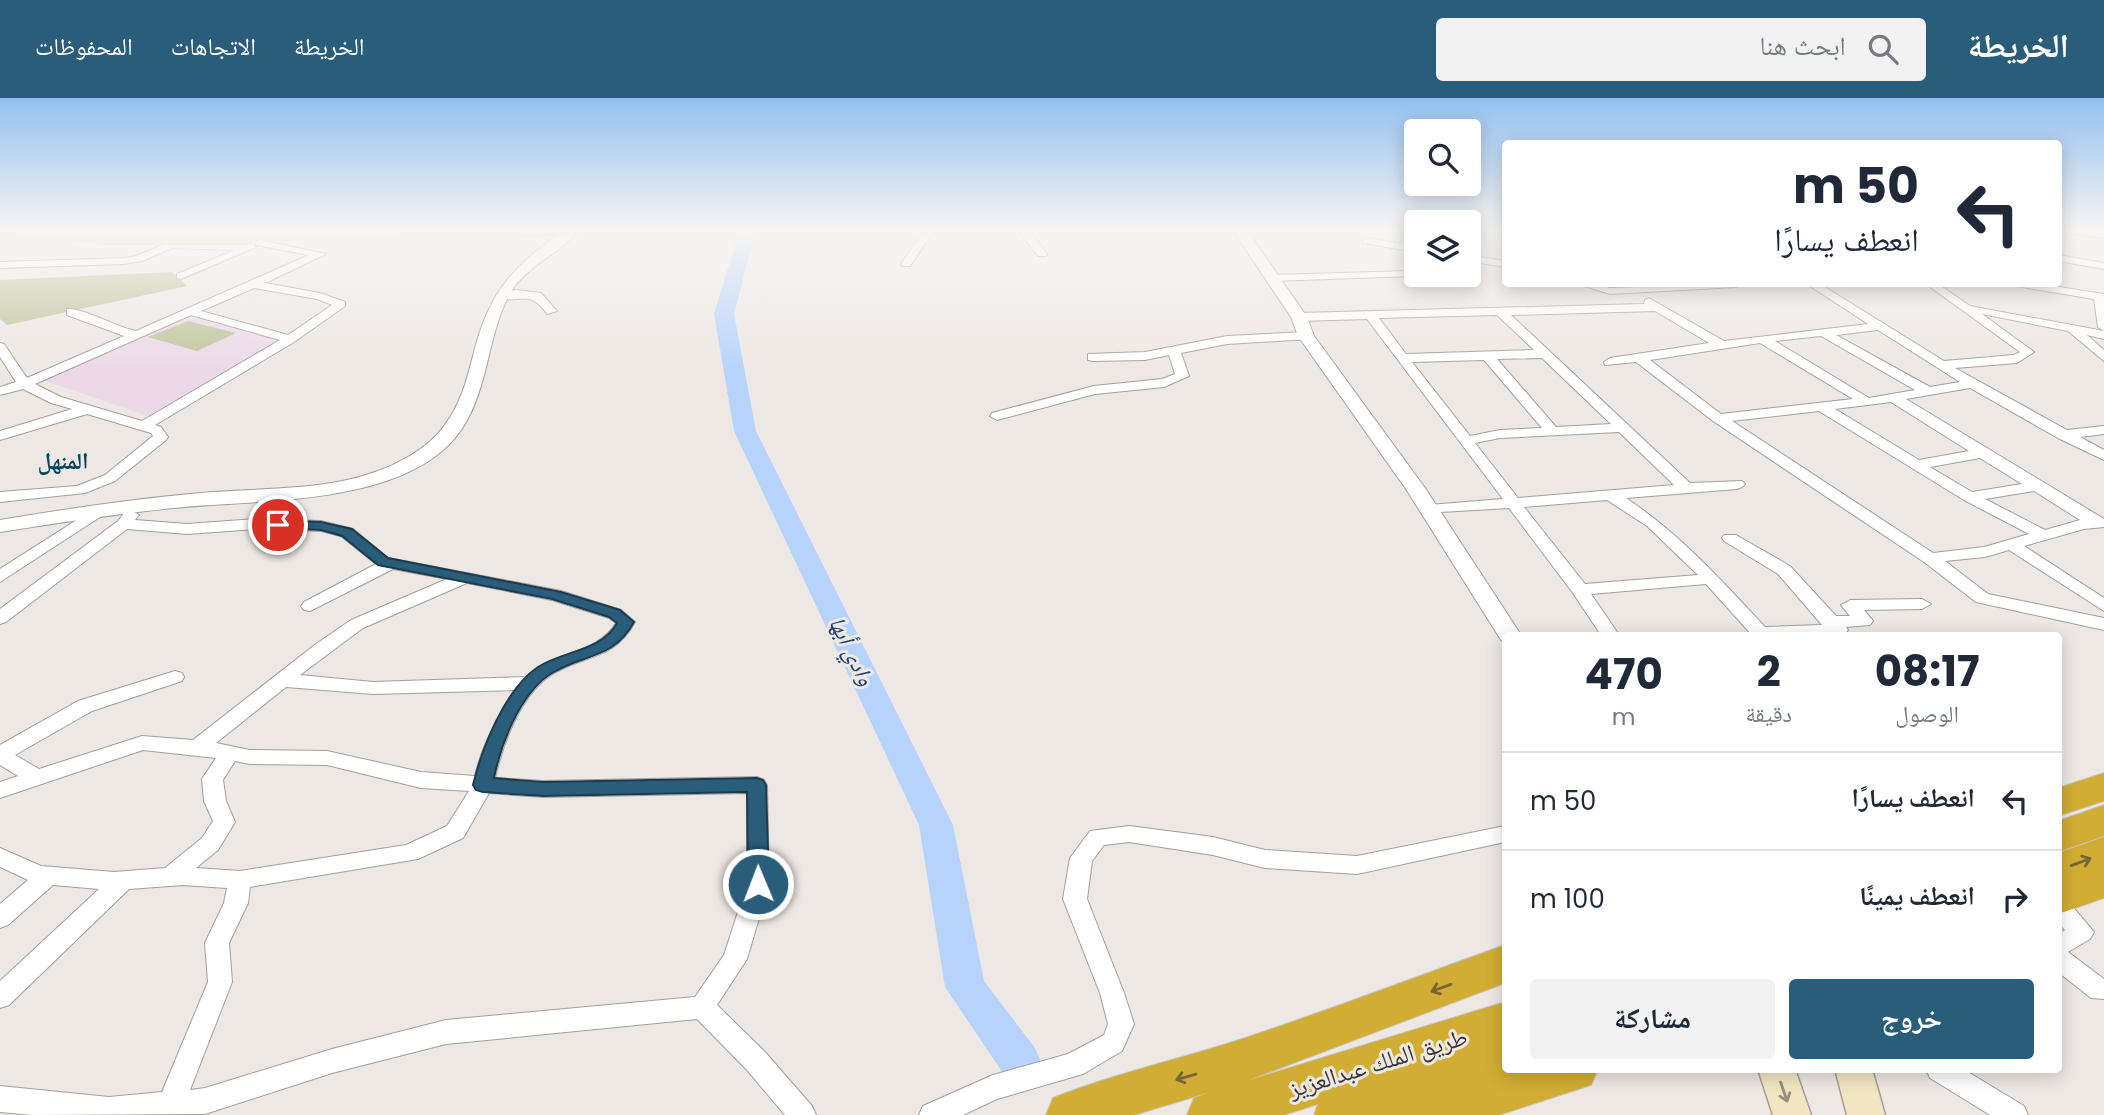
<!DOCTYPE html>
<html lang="ar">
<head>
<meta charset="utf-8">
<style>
  body { margin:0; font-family:Poppins,"Noto Naskh Arabic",sans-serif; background:#f2f2f3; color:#1f2937; direction:rtl; height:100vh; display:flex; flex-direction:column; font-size:26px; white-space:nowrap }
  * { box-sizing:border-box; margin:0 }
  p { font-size:23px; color:#747a83 }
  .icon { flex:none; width:38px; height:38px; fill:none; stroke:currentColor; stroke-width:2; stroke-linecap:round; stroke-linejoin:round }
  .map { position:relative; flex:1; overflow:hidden; direction:ltr }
  .side { position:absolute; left:1502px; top:534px; width:560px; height:441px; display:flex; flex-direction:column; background:#fff; border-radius:7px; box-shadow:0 4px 18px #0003; direction:rtl }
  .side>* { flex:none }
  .top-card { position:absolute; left:1502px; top:42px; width:560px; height:147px; border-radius:7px; box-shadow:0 4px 18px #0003; direction:rtl; background:#fff; color:#1f2937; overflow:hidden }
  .controls { position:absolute; left:1404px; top:21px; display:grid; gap:14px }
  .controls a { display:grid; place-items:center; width:77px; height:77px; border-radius:7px; background:#fff; box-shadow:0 4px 18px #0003; font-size:35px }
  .pin { position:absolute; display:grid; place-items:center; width:60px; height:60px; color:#fff; margin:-30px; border:4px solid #fff; border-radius:50%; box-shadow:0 2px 7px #0007 }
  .me { position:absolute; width:77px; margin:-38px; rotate:359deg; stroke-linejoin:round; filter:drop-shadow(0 0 5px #0008) }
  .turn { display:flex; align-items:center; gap:24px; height:147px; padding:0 28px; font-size:32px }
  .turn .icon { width:91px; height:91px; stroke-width:2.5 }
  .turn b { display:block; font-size:49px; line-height:60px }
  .eta { display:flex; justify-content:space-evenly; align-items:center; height:119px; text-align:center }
  .eta b { font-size:42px; font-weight:700; line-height:49px }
  .action { display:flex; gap:14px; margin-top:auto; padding:14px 28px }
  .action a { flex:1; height:80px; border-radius:7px; background:#2a5d7a; color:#fff; font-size:28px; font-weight:700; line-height:80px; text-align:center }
  .action a+a { background:#f2f2f3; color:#1f2937 }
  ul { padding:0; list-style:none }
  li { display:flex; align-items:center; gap:21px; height:98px; padding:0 28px; border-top:2px solid #e0e1e3 }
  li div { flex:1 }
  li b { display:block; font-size:26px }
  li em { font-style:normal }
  header { display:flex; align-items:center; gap:42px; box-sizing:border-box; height:98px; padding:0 35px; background:#2a5d7a; color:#fff }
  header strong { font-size:33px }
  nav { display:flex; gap:38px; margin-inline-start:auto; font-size:24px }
  .search { width:490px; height:63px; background:#f2f2f3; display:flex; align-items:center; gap:18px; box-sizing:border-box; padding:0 24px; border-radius:7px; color:#747a83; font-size:26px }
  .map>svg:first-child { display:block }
</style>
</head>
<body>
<header>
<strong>الخريطة</strong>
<div class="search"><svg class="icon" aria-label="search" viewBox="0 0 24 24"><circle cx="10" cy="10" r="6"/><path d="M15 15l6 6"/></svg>ابحث هنا</div>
<nav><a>الخريطة</a><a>الاتجاهات</a><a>المحفوظات</a></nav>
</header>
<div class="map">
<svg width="2104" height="1017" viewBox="0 0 2104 1017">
  <rect width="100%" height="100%" fill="#eee8e4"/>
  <!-- education -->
  <path fill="#ecd9e8" d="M189,217L279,241L150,319L43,282Z"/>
  <!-- green -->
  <path fill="#bdc49a" d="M172,174L187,188L7,227L0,221V182Z
    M188,223L236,235L197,253L148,239Z"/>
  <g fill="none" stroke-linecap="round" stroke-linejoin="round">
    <!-- river -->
    <path fill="#b6d3fc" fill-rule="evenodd" d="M740,131H756L734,216L756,333L953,727L984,883L1035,950L1041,964L1035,978L1020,983L1005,978L945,889L919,727L734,333L714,216Z"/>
    <!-- minor casing -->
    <g stroke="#a49e9a" stroke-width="2">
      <path id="minor" d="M925,131H935L910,168H902L901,166Z
        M1017,131H1028L1047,156L1046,158H1038Z
        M2059,131L2104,134V140L2064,134Z
        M1367,140L1416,148V154L1363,145V141Z
        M260,142L326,156L265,185L320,195L345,204V208L294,244L155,327L161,329L168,339L166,342L115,383L85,395L0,404V394L77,388L105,377L153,338L151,335L87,316L0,342V333L72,311L51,305L23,291L0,297V289L16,284L0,259V245L4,246L27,280L124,238L67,217V211C84,210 116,229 136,233L309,157L256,147L255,145ZM254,190L317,201L332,207L288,237L201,213ZM191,217L280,242L142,323L61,299L35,286Z
        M170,144L251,146L256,149L181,181L177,180V176L235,152L172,150L142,163L124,166L0,170V164L124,160L136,158Z
        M1468,157L1505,163V169L1468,163Z
        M2058,157L2104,165V171L2058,163Z
        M1410,173L1414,174V178L1272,183L1266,180L1272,177Z
        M1578,186H1595L1610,190L1742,186L1736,189L1610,196Z
        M1807,186H1820L1944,263L2014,257L2020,254L1926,186H1938L1970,208L2104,233V241L2087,237L2104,252V263L2068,233L1982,216L2034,254L2017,265L1955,270L2067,332L2104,328V336L2080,339L2104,352V362L2058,340L1970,290L1906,301L2104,421V429L2084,431L2024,448L2104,500V513L2009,452L1985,459L1945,463L1988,496L2104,520V532L1976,504L1924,464L1713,323L1636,264L1605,267L1604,264L1610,260L1709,245L1655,213L1511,217L1690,385L1742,383L1745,386L1742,389L1737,391L1626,400C1680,436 1721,482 1765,529L1822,527L1778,476L1724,443L1722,440L1724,437H1736L1790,468L1836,518H1850L1841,507L1850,502L1922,501L1931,506L1922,511L1864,512L1873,523L1870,527L1846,529L1848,532L1845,536L1841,537H1752L1706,486L1591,496L1619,537H1601L1573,495L1509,410L1423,415L1421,412L1423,409L1429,407L1503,401L1367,221L1299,223L1293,219L1299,215L1644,206L1645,202L1649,200L1724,243L1868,226ZM1497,217L1534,252L1406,256L1379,220ZM1878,232L1960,284L1930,289L1836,237ZM1821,238L1915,292L1869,300L1775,243ZM1760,245L1853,301L1721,316L1650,262ZM1542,260L1611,326L1556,329L1497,261ZM1484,262L1542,330L1500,332L1470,338L1412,264ZM1891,304L1969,353L1919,362L1835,311ZM1819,313L1964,402L2029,436L1984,449L1933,455L1732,323ZM1619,334L1674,387L1518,400L1475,345L1500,340ZM1980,360L2022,386L1972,394L1930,369ZM2034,393L2080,422L2045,432L1985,401ZM1607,402L1647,428L1698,477L1585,486L1524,409Z
        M2016,186H2040L2104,196V233L2098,229L2094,201L2022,189Z
        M517,192L541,195L557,213L547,216C528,187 515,210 496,197L502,194Z
        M1306,234L1312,238L1310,241L1227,246L1181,255L1189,278L1164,289L1095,296L997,322L990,318L992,315L1094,288L1162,281L1175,276L1169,257L1145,262L1093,263L1088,262V256L1145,254L1227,238Z
        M97,409L103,411L105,414L103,417L0,484V471Z
        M131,412L139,417L135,422L187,426L256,421L321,423L353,431L388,460L561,493L621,512L635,524C613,564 583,556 551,577C520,598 503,645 495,680L543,683L757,679L764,682L767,687L769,786L747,861L717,907L765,954L812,1008L816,1017H785L747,972L697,921L446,946L332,975L205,1016L32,1017L0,1014V988L109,999L162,994L208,884L205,845L224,805L227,790L183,787L129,791L9,907L0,910V883L99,791L53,787L8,827L0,830V806L28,782L0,769V750L41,768L114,774L165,770L202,740L213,723L204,703L202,681L216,660L143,652L0,700V684L18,678L0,667V647L78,603L175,573L182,575L184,579L182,583L92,613L15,657L39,671L142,638L193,642L316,546L351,522L447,481L393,471L310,513L304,512L301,508L304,504L376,466L341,438L321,433L256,431L187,436L127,431L6,524L0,526V511L118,423L125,414ZM467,485L552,502L609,520L616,525C599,555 551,556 526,579L373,584L300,577L363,530ZM286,589L373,596L515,592C498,619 482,647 475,678L421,674L327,653L250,652L216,645ZM235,663L250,666L327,667L421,690L469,693L447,728L406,747L240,773L196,770L218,752L235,724L226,703L223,682ZM489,695L543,699L747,695V786L724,857L695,899L446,922L332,951L205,990L190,992L232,884L229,845L248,805L250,789L418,761L463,740Z
        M1129,728L1213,739L1265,752L1357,758L1505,728V744L1357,776L1265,770L1213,757L1129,744L1104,747L1092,763L1087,801L1124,895L1134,926L1122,953L1083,976L997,1001L963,1017H919L923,1008L993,977L1068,956L1104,937L1108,926L1100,895L1063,801L1070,760L1090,733Z
        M2058,799L2066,801L2094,834L2090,841L2068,854L2104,881V901L2091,900L2058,874V836L2065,832L2058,824Z
        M1926,971H1963L2024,1008L2028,1017H1990L1930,980Z"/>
    </g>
    <!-- tertiary casing -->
    <g stroke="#a49e9a" stroke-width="2">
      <path id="tertiary" d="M566,131L579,133C558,157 525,168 509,197C485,243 489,299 455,340C396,409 256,401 173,410C115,416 58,425 0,434V422C66,411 133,401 200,395C253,390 319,393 369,376C395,368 428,351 444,328C462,305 468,277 475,250C491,190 516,166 566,131Z
        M1232,131H1246L1307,219L1314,238L1425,390L1521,537H1505V543L1501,542L1406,391L1298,238L1291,219Z"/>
    </g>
    <!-- secondary casing -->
    <g stroke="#a49e9a" stroke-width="3">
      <path id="secondary" d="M1758,971H1795L1811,1017H1773Z
        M1835,971H1872L1885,1017H1847Z"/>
    </g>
    <!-- primary casing -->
    <g stroke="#c8c7c6" stroke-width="3">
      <path id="primary" d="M0,131L99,132L107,137L99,142L0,139Z
        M296,131H611L603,136L247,142L239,137L247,132Z"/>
    </g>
    <!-- motorway casing -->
    <g stroke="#c8c7c6" stroke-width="2">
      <path id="motorway" d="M2104,675V703L2058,718V690Z
        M2104,707V738L2058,754V723Z
        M2104,739V800L2058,816V755Z
        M1505,847V885L1246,983L1505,904V971H1598L1591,987L1499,1017H1314L1318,1006L1284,1017H1187L1194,1000L1210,994L1134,1017H1046L1053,1000C1116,975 1181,961 1245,940C1332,911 1418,878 1505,847Z"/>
    </g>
    <!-- minor -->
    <use href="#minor" fill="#fff" fill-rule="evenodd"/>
    <!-- tertiary -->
    <use href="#tertiary" fill="#fff" fill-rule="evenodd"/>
    <!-- secondary -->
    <use href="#secondary" fill="#f2e6c2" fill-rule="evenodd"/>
    <!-- primary -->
    <use href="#primary" fill="#e4ce85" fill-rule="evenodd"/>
    <!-- motorway -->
    <use href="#motorway" fill="#d2ad34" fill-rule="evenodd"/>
    <!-- primary-bridge casing -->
    <g stroke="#c8c7c6" stroke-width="20" stroke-linecap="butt">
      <path id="primary-bridge" d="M99,137H247"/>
    </g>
    <!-- primary-bridge -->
    <use href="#primary-bridge" stroke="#e4ce85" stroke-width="18"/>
  </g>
  <!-- one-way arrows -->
  <defs><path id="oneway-shaft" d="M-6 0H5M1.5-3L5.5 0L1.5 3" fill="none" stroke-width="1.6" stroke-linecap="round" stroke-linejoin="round" transform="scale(1.75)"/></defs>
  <g stroke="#766634">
    <use href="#oneway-shaft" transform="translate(2081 764) rotate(-20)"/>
    <use href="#oneway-shaft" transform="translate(1441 890) rotate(160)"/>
    <use href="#oneway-shaft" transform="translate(1186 979) rotate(164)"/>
  </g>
  <use stroke="#968e7b" href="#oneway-shaft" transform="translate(1784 994) rotate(71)"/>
  <!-- sky -->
  <linearGradient id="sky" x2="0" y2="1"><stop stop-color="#94c0f0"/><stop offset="0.48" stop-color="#f7f5f3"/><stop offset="1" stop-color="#f7f5f3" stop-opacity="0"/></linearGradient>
  <rect width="2104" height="274" fill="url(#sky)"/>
  <!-- route -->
  <path fill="#2a5d7a" stroke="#1b3c4f" stroke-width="2" d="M278,422L321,424L352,431L388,460L561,494L620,512L634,524C613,563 581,555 549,577C519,598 501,646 494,680L543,684L757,680L763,682L766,687L769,786L766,792L758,794L751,792L748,786L747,694L543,698L483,694L476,692L473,687C482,650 505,591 538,569C562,553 602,553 617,525L609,519L552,501L378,467L342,438L321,432L273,430L270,427L273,424Z"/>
  <g text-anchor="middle" stroke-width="6" stroke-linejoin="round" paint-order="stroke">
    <!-- neighbourhood labels -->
    <g font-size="23" font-weight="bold" fill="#004563" stroke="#eee8e4">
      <text x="63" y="371">المنهل</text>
    </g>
    <!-- water labels -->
    <g font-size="23" font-style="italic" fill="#1c4072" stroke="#eee8e4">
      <text transform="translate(852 553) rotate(64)" y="8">وادي أبها</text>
    </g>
    <!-- near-street labels -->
    <g font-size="24" fill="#393634" stroke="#eee8e4">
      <text transform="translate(1378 965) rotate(-17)" y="8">طريق الملك عبدالعزيز</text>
    </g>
  </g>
</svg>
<div class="controls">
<a><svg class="icon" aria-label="search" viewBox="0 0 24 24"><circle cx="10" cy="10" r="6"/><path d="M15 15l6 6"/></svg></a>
<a><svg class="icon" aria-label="layers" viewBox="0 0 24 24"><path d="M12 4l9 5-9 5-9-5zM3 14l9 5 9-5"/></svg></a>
</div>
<div class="pin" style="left:278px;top:427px;background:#d93025"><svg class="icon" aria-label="arrive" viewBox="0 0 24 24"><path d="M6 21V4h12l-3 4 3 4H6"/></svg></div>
<svg class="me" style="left:758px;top:786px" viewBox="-20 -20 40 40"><circle r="17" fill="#2a5d7a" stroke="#fff" stroke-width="3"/><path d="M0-11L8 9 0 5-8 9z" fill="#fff"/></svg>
<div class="top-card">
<div class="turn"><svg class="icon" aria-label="left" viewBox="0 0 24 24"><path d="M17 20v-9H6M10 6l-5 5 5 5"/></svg><div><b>50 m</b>انعطف يسارًا</div></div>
</div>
<section class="side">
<div class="eta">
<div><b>08:17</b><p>الوصول</p></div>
<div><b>2</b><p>دقيقة</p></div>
<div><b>470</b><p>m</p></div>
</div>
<ul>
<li><svg class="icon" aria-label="left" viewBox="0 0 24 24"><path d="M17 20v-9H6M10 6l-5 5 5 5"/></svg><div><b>انعطف يسارًا</b></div><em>50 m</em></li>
<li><svg class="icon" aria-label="right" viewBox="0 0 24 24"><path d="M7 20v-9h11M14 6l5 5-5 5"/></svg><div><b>انعطف يمينًا</b></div><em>100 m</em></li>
</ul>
<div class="action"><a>خروج</a><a>مشاركة</a></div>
</section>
</div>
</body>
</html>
